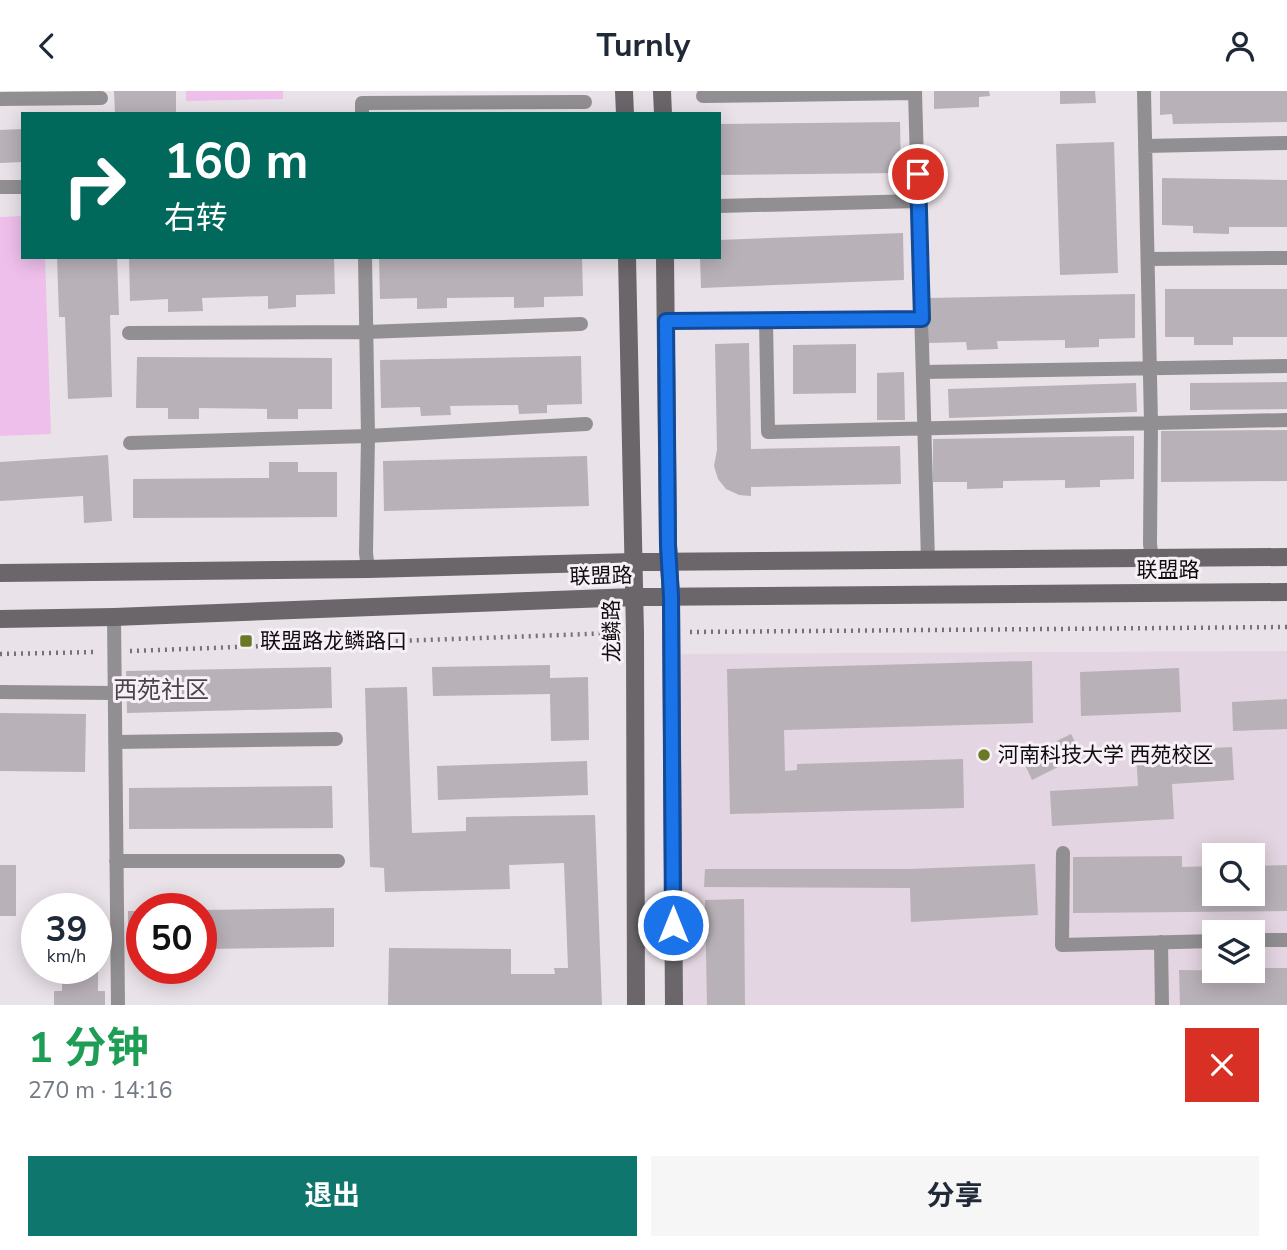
<!DOCTYPE html>
<html lang="zh">
<head>
<meta charset="utf-8">
<style>
  body { margin:0; font-family:"Nunito Sans","Noto Sans SC",sans-serif; background:#f6f6f7; color:#1f2937; height:100vh; display:flex; flex-direction:column; font-size:26px; white-space:nowrap }
  * { box-sizing:border-box; margin:0 }
  p { font-size:23px; color:#747a83 }
  .icon { flex:none; width:38px; height:38px; fill:none; stroke:currentColor; stroke-width:2; stroke-linecap:round; stroke-linejoin:round }
  .map { position:relative; height:914px; overflow:hidden }
  .drawer { display:flex; flex-direction:column; background:#fff; flex:1 }
  .drawer>* { flex:none }
  .top-card { position:absolute; left:21px; top:21px; width:700px; height:147px; border-radius:0px; box-shadow:0 4px 18px #0003; background:#00695c; color:#fff; overflow:hidden }
  .buttons { position:absolute; left:1202px; top:752px; display:grid; gap:14px }
  .buttons a { display:grid; place-items:center; width:63px; height:63px; border-radius:0px; background:#fff; box-shadow:0 4px 18px #0003; font-size:35px }
  .speed { position:absolute; left:21px; top:802px; display:flex; gap:14px; font-size:35px; font-weight:700; text-align:center }
  .speed>* { display:grid; place-content:center; width:91px; height:91px; border-radius:50%; background:#fff; box-shadow:0 4px 18px #0003; line-height:1 }
  .speed small { font-size:18px; font-weight:400 }
  .speed .limit { border:10px solid #d22; background:#fff; color:#111 }
  .pin { position:absolute; display:grid; place-items:center; width:60px; height:60px; color:#fff; margin:-30px; border:4px solid #fff; border-radius:50%; box-shadow:0 2px 7px #0007 }
  .me { position:absolute; width:77px; margin:-38px; rotate:0deg; stroke-linejoin:round; filter:drop-shadow(0 0 5px #0008) }
  .turn { display:flex; align-items:center; gap:24px; height:147px; padding:0 28px; font-size:32px }
  .turn .icon { width:91px; height:91px; stroke-width:2.5 }
  .turn b { display:block; font-size:49px; line-height:60px }
  .round { display:grid; place-items:center; flex:none; width:74px; height:74px; border-radius:0px; background:#f6f6f7 }
  .summary { display:flex; align-items:center; justify-content:space-between; height:119px; padding:0 28px }
  h1 { font-size:42px; font-weight:700; line-height:52px; color:#1e9e55 }
  .cta { display:flex; gap:14px; margin-top:auto; padding:14px 28px }
  .cta a { flex:1; height:80px; border-radius:0px; background:#0f766e; color:#fff; font-size:28px; font-weight:700; line-height:80px; text-align:center }
  .cta a+a { background:#f6f6f7; color:#1f2937 }
  header { display:flex; justify-content:space-between; align-items:center; height:91px; padding:0 28px; background:#fff; font-size:32px; font-weight:700 }
  .map>svg:first-child { display:block }
</style>
</head>
<body>
<header><svg class="icon" aria-label="back" viewBox="0 0 24 24"><path d="M15 5l-7 7 7 7"/></svg>Turnly<svg class="icon" aria-label="person" viewBox="0 0 24 24"><circle cx="12" cy="8" r="4"/><path d="M4 21q1-7 8-7t8 7"/></svg></header>
<div class="map">
<svg width="1287" height="914" viewBox="0 0 1287 914">
  <rect width="100%" height="100%" fill="#eae2e9"/>
  <!-- built -->
  <path fill="#e3d5e1" fill-rule="evenodd" d="M1287,560V914H682L681,563ZM1214,765H1253V803H1214ZM1214,842H1253V880H1214Z"/>
  <!-- green -->
  <path fill="#eebfeb" d="M186,0H283V8L186,10Z
    M23,125V166H45L51,343L0,345V126Z"/>
  <!-- building -->
  <path fill="#b8b1b8" d="M114,0H176V23H115Z
    M934,0H989L990,5L979,6V16L934,18Z
    M1060,0H1095L1096,12L1060,13Z
    M1160,0H1287V31L1173,33L1172,23L1160,24Z
    M900,31L901,82L719,84V33Z
    M23,38V71L0,72V39Z
    M1114,51L1118,182L1060,184L1056,53Z
    M1162,87L1287,89V136H1229V143L1193,142V135L1162,134Z
    M903,142L904,189L701,197L700,166H719V149Z
    M57,166H117L119,224H110L112,306L68,308L65,226H59Z
    M129,166H334L335,203L296,204V216L268,218V205L202,207L203,220L168,221V208L130,210Z
    M379,166H582L583,205L544,206V216L514,217V206L447,207V217L417,218V207L380,208Z
    M1165,198H1287V246H1233V254H1194V246H1165Z
    M1135,203V247L1099,248V256L1065,257V249L997,250L998,258L967,259L966,251L929,252L928,207Z
    M749,252L751,358L900,355L901,393L751,396V405L739,404L726,398L718,388L714,375L717,359L715,253Z
    M856,253V302L793,303V254Z
    M581,265L582,313L547,314V322L519,323L518,314L450,315L451,324L421,325L420,316L381,317L380,269Z
    M137,266L332,267V318H298V328H267V318L199,317V328H168V317H136Z
    M904,281L905,329H877V282Z
    M1287,291V318L1190,319V292Z
    M1136,292L1137,321L949,327L948,298Z
    M1287,339V390L1161,391V340Z
    M1134,345V388L1100,389V396L1065,397V389L1003,390V397L967,398V391H933V348Z
    M108,364L112,430L84,432L83,405L0,410V371Z
    M587,365L589,415L384,420L383,370Z
    M269,371H298V381H337V426L133,427V388L269,387Z
    M1032,570L1033,632L784,639L785,680L797,679V673L963,668L964,717L730,723L727,578Z
    M550,574V587L588,586L589,649L551,650L550,603L433,605L432,576Z
    M331,576L332,617L127,622L126,580Z
    M1179,577L1181,621L1081,625L1080,581Z
    M407,596L412,742L466,740V726L595,724L602,914H388L389,857L511,858V883H555L554,877H568L564,772L509,774L510,798L385,801L384,777L370,776L365,597Z
    M1287,608V638L1233,640L1232,611Z
    M0,622L86,623L85,681L0,680Z
    M1071,643L1082,664L1032,689L1022,667Z
    M1232,656L1234,689L1172,693L1174,728L1052,735L1050,700L1138,695L1136,661Z
    M587,670L588,704L438,709L437,675Z
    M332,695L333,737L129,738V697Z
    M1182,765V776L1214,775V803H1253V775L1287,774V820L1073,822V766Z
    M1035,773L1038,824L911,831L910,797L704,796L705,778H909Z
    M0,774H16V825H0Z
    M744,808L745,914H707L705,809Z
    M334,817V856L201,858V819Z
    M128,820H142V859H128Z
    M62,877H98V900H105V914H54V900H62Z
    M1253,877H1287V914H1180L1179,879L1253,880Z"/>
  <g fill="none" stroke-linecap="round" stroke-linejoin="round">
    <!-- path -->
    <path stroke="#767176" stroke-width="4.5" stroke-dasharray="2 5" stroke-linecap="butt" d="M690,541L1287,536
      M130,560L615,542
      M0,563L97,561"/>
    <!-- lane -->
    <path stroke="#928f92" stroke-width="14" d="M915,0L928,470
      M1144,0L1151,332L1150,453L1152,469
      M703,5L915,2
      M0,8L101,7
      M362,23V12L585,11
      M1145,55L1287,52
      M0,96H23
      M719,115L918,110
      M365,166L368,345L366,462L368,478
      M1148,168L1287,167
      M766,229L768,341L1287,329
      M666,230L922,228
      M129,242L366,241L581,233
      M923,281L1287,275
      M130,352L368,345L586,333
      M114,526L118,914
      M0,601L114,602
      M115,651L336,648
      M1063,762L1062,854L1214,850
      M116,770H338
      M1253,849H1287
      M1161,851L1162,914"/>
    <!-- secondary -->
    <path stroke="#6a666a" stroke-width="18" d="M624,0L625,23
      M662,0L663,23
      M627,166L635,542L636,914
      M665,166L668,454L671,506L674,914
      M0,482L368,478L634,471L1287,466
      M0,528L114,526L634,506L1287,501"/>
  </g>
  <g fill="none" stroke-linecap="round" stroke-linejoin="round">
    <!-- route casing -->
    <g stroke="#114b97" stroke-width="18">
      <path id="route" d="M673,834L671,506L668,454L666,230L922,228L918,83"/>
    </g>
    <!-- route -->
    <use href="#route" stroke="#1a73e8" stroke-width="12"/>
  </g>
  <!-- markers -->
  <g fill="#6a7926" stroke="#f7f0f6" stroke-width="2.5">
    <rect x="239" y="543" width="14" height="14" rx="3.5"/>
    <circle cx="984" cy="664" r="7"/>
  </g>
  <g text-anchor="middle" stroke-width="6" stroke-linejoin="round" paint-order="stroke">
    <!-- street labels -->
    <g font-size="21" fill="#0f0d0f" stroke="#f7f0f6">
      <text x="1168" y="486">联盟路</text>
      <text transform="translate(601 485) rotate(-2)" y="7">联盟路</text>
      <text transform="translate(612 540) rotate(-91)" y="7">龙鳞路</text>
    </g>
    <!-- poi labels -->
    <g font-size="21" fill="#0f0d0f" stroke="#f7f0f6" text-anchor="start">
      <text x="260" y="557">联盟路龙鳞路口</text>
      <text x="998" y="671">河南科技大学 西苑校区</text>
    </g>
    <!-- quarter labels -->
    <g font-size="24" fill="#4b454b" stroke="#f7f0f6">
      <text x="161" y="607">西苑社区</text>
    </g>
  </g>
</svg>
<div class="buttons">
<a><svg class="icon" aria-label="search" viewBox="0 0 24 24"><circle cx="10" cy="10" r="6"/><path d="M15 15l6 6"/></svg></a>
<a><svg class="icon" aria-label="layers" viewBox="0 0 24 24"><path d="M12 4l9 5-9 5-9-5zM3 14l9 5 9-5"/></svg></a>
</div>
<div class="speed"><div>39<small>km/h</small></div><div class="limit">50</div></div>
<div class="pin" style="left:918px;top:83px;background:#d93025"><svg class="icon" aria-label="arrive" viewBox="0 0 24 24"><path d="M6 21V4h12l-3 4 3 4H6"/></svg></div>
<svg class="me" style="left:673px;top:834px" viewBox="-20 -20 40 40"><circle r="17" fill="#1a73e8" stroke="#fff" stroke-width="3"/><path d="M0-11L8 9 0 5-8 9z" fill="#fff"/></svg>
<div class="top-card">
<div class="turn"><svg class="icon" aria-label="right" viewBox="0 0 24 24"><path d="M7 20v-9h11M14 6l5 5-5 5"/></svg><div><b>160 m</b>右转</div></div>
</div>
</div>
<section class="drawer">
<div class="summary"><div><h1>1 分钟</h1><p>270 m · 14:16</p></div><a class="round" style="background:#d93025;color:#fff"><svg class="icon" aria-label="close" viewBox="0 0 24 24"><path d="M6 6l12 12M18 6L6 18"/></svg></a></div>
<div class="cta"><a>退出</a><a>分享</a></div>
</section>
</body>
</html>
